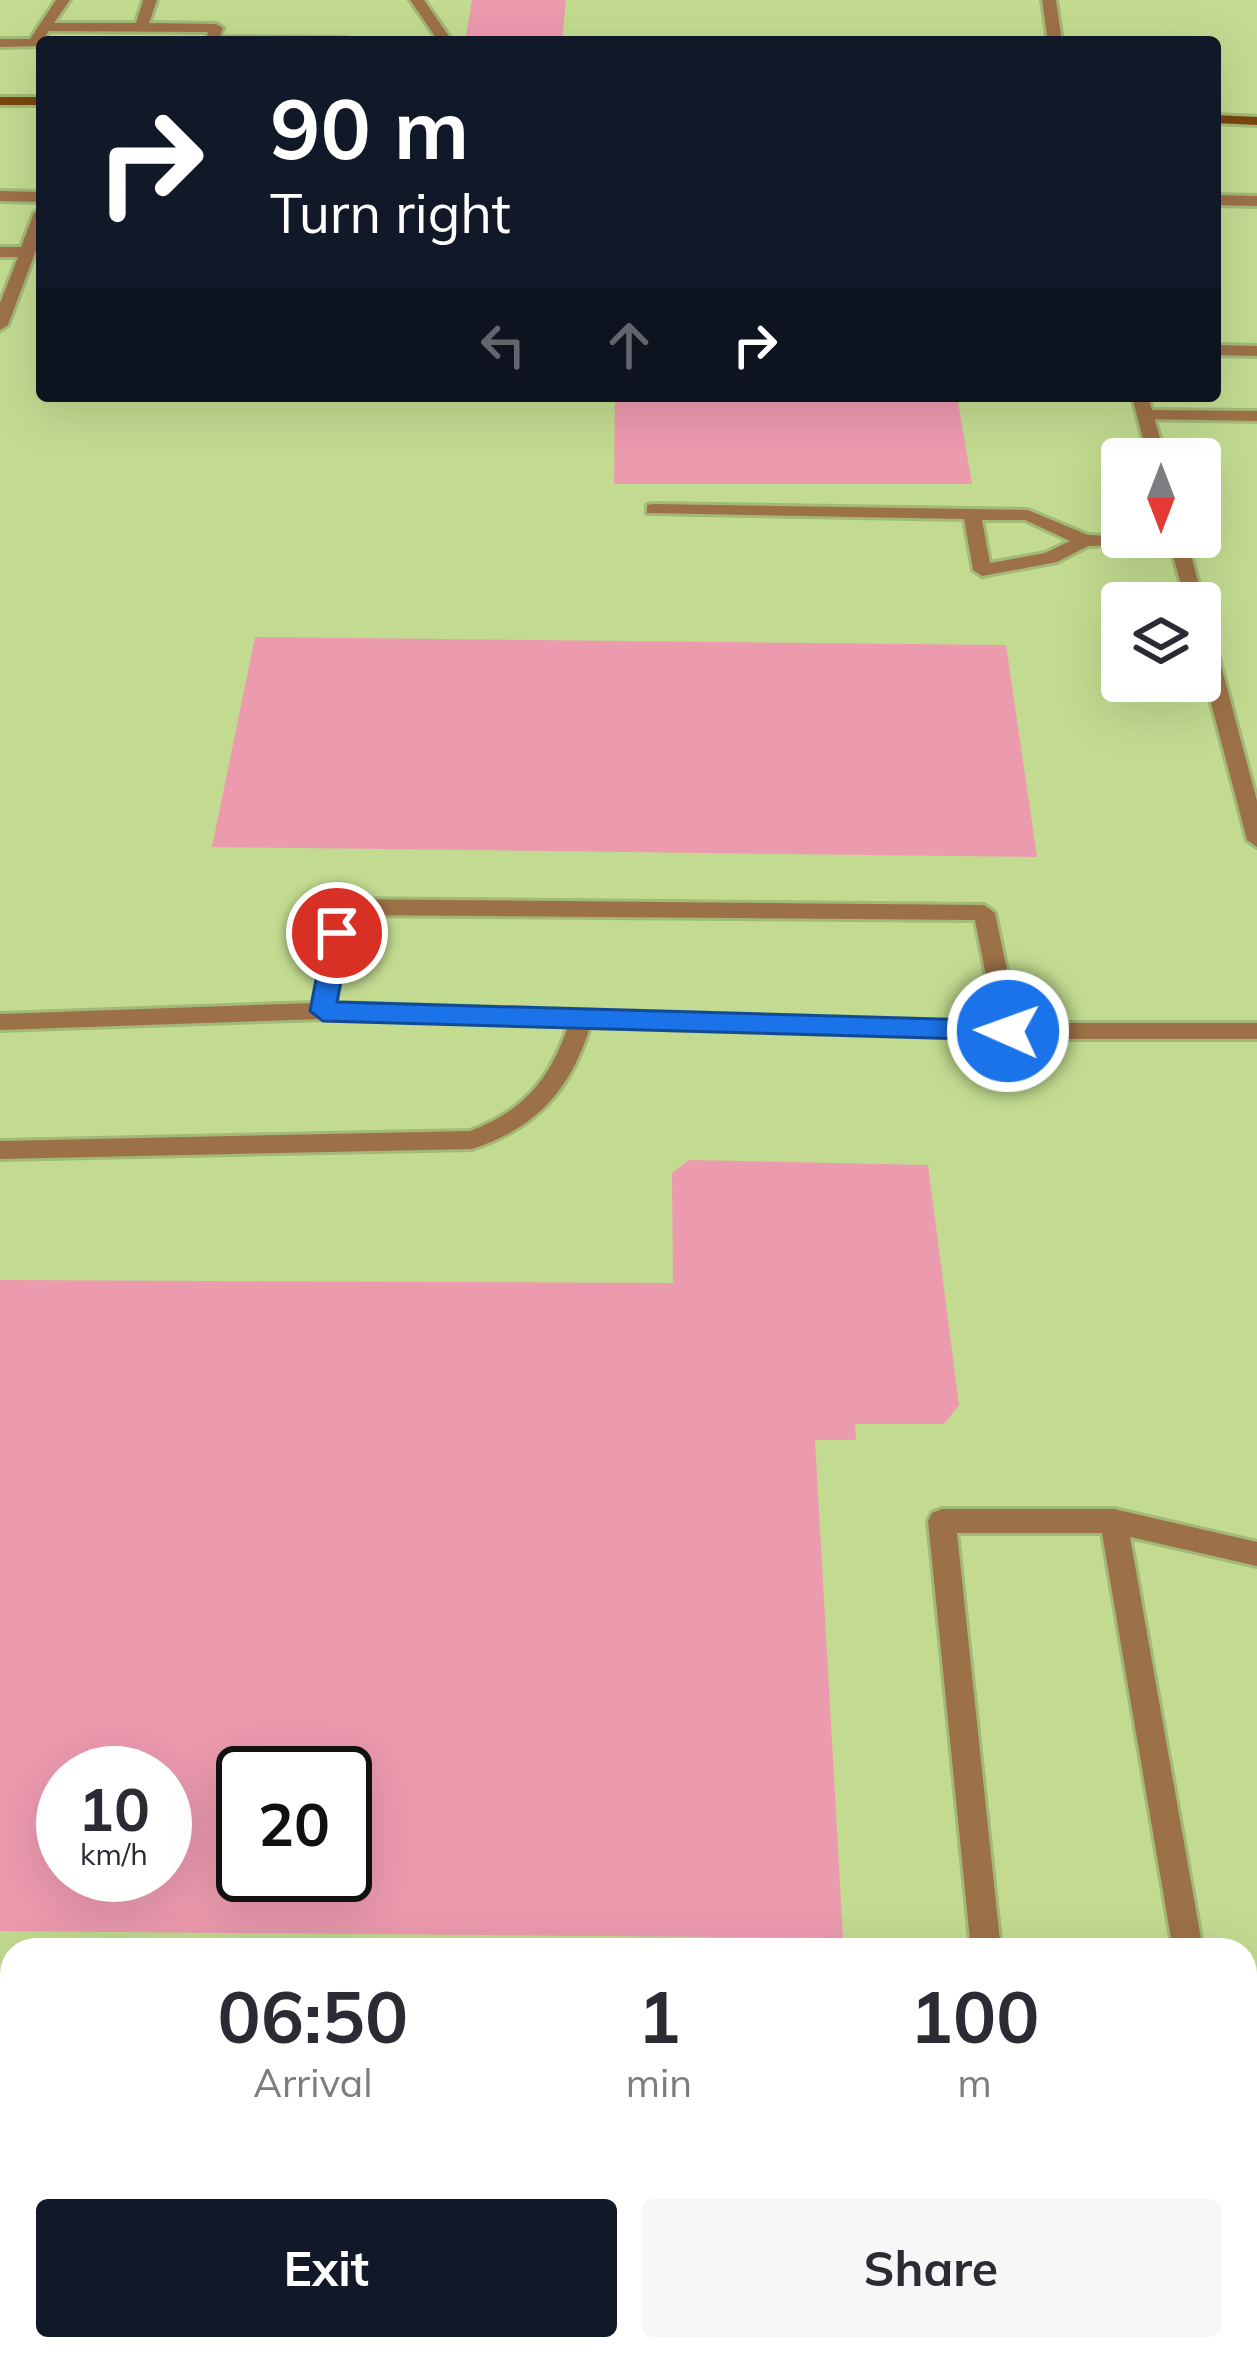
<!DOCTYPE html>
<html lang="en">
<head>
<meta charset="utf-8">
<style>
  body { margin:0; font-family:Mulish,sans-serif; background:#f7f7f7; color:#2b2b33; height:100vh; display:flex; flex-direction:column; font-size:45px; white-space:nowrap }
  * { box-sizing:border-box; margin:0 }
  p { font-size:39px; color:#7c7c81 }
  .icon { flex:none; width:66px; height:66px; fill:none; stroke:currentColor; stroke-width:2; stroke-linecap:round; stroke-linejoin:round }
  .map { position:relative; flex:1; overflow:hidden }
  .sheet { position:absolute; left:0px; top:1938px; width:1257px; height:423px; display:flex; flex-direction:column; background:#fff; border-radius:36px 36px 0 0; box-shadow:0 12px 48px #0002 }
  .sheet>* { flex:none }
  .hud { position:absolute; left:36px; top:36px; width:1185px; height:366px; border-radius:12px; box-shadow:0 12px 48px #0002; background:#111827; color:#fff; overflow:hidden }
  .needle { width:78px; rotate:180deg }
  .controls { position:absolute; left:1101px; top:438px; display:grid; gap:24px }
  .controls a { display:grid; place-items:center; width:120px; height:120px; border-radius:12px; background:#fff; box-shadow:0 12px 48px #0002; font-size:60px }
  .speed { position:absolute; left:36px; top:1746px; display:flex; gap:24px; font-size:60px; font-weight:700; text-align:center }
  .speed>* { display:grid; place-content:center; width:156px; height:156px; border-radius:50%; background:#fff; box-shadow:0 12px 48px #0002; line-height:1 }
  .speed small { font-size:30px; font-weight:400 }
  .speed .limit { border:6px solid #111; border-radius:18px; background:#fff; color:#111 }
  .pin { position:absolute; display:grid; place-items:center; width:102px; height:102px; color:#fff; margin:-51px; border:6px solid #fff; border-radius:50%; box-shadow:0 3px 12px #0007 }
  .me { position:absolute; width:132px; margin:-66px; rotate:272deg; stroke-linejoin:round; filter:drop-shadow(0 0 9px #0008) }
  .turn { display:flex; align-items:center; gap:42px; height:252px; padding:0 36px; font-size:54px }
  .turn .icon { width:156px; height:156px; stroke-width:2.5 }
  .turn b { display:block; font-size:84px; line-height:102px }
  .lanes { display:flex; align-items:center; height:114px; padding:0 36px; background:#0003; justify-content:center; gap:60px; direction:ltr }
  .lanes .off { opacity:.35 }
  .eta { display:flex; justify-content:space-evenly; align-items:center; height:204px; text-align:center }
  .eta b { font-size:72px; font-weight:700; line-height:84px }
  .primary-button { display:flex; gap:24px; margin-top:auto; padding:24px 36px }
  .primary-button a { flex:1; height:138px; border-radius:12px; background:#111827; color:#fff; font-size:48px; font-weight:700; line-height:138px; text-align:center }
  .primary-button a+a { background:#f7f7f7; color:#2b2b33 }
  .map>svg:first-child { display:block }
</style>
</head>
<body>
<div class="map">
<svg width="1257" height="2359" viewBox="0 0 1257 2359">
  <rect width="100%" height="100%" fill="#c2db90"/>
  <!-- building -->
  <path fill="#ec9aae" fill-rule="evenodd" d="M472,0H566L562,42H465Z
    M615,396H957L972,484H614Z
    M255,637L1006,645L1037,857L212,847Z
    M689,1160L928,1165L959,1405L944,1424H855L856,1440H815L843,1938L0,1931V1280L673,1283L672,1173ZM63,1773H165V1875H63ZM243,1773H345V1875H243Z"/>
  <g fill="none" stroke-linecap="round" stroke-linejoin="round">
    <!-- lane casing -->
    <g stroke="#a3b977" stroke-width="6">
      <path id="lane" d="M56,0H70L54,23H136L143,0H157L149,23L216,24L223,28L220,37L346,38L353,42H205L208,32L49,31L39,46L0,47V39H30Z
        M410,0H424L453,42H439Z
        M0,191L42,192V202L0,201Z
        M1215,195L1257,196V206L1215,205Z
        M42,208V234L8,325L0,330V303L18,257H0V247H21L34,213Z
        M1215,345L1257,346V356L1215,355Z
        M1145,410L1257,411V421L1139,419V411Z
        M653,504L1028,510L1088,535L1187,539L1178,544L1088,546L1057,562L982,576L973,570L964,519L647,513V505ZM982,520H1025L1070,541L1045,553L990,563Z
        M342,899L984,905L995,913L1018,1023H1257V1039H1008L590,1027C570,1091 536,1128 472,1149L0,1159V1141L470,1131C523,1111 550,1080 568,1026L323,1019L0,1030V1014L313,1003L331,907ZM351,915L975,920L995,1022L336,1003Z
        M942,1509H1114L1257,1542V1566L1130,1537L1203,1950H1173L1102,1533H957L1001,1950H971L928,1521L932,1513Z
        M1245,2261L1257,2266V2359H1245L1241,2349H1245Z"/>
    </g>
    <!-- street casing -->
    <g stroke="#a3b977" stroke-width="6">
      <path id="street" d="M1042,0H1056L1062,42H1048Z
        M1132,396H1148L1166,459H1148Z
        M1168,537H1186L1204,603L1202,607L1200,603H1186Z
        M1200,618L1210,624L1257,801V847L1247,840L1200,661Z"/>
    </g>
    <!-- secondary casing -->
    <g stroke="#a3b977" stroke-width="6">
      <path id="secondary" d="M0,97H42V105H0Z
        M1215,115L1257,117V125L1215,123Z"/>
    </g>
    <!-- lane -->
    <use href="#lane" fill="#9d7148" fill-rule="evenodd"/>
    <!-- street -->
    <use href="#street" fill="#9d7148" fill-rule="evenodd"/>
    <!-- secondary -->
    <use href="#secondary" fill="#79470c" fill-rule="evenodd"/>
  </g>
  <!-- route -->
  <path fill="#1a73e8" stroke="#114b97" stroke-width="3" d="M337,924L350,933L337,1002L1008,1021L1021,1031L1008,1040L323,1021L310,1011L325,933Z"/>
</svg>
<div class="controls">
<a><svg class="needle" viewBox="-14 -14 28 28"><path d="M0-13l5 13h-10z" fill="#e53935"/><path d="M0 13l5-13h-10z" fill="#7c7c81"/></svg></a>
<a><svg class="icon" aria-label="layers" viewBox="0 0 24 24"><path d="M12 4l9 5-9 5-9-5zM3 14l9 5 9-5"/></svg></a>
</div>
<div class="speed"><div>10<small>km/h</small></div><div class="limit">20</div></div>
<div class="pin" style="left:337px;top:933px;background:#d93025"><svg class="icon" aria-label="arrive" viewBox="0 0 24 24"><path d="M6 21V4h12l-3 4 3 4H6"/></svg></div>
<svg class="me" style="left:1008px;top:1031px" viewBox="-20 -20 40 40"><circle r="17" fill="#1a73e8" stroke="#fff" stroke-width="3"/><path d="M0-11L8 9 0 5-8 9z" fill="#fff"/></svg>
<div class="hud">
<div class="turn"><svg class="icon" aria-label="right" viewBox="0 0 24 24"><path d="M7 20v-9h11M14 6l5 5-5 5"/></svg><div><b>90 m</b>Turn right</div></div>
<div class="lanes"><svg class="icon off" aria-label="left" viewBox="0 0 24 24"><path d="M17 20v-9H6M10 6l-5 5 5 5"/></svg><svg class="icon off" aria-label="ahead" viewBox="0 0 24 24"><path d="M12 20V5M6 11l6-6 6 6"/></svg><svg class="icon" aria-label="right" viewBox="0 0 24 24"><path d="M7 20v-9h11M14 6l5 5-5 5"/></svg></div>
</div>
<section class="sheet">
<div class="eta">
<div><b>06:50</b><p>Arrival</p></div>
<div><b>1</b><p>min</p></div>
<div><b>100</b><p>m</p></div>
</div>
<div class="primary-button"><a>Exit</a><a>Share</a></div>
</section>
</div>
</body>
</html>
